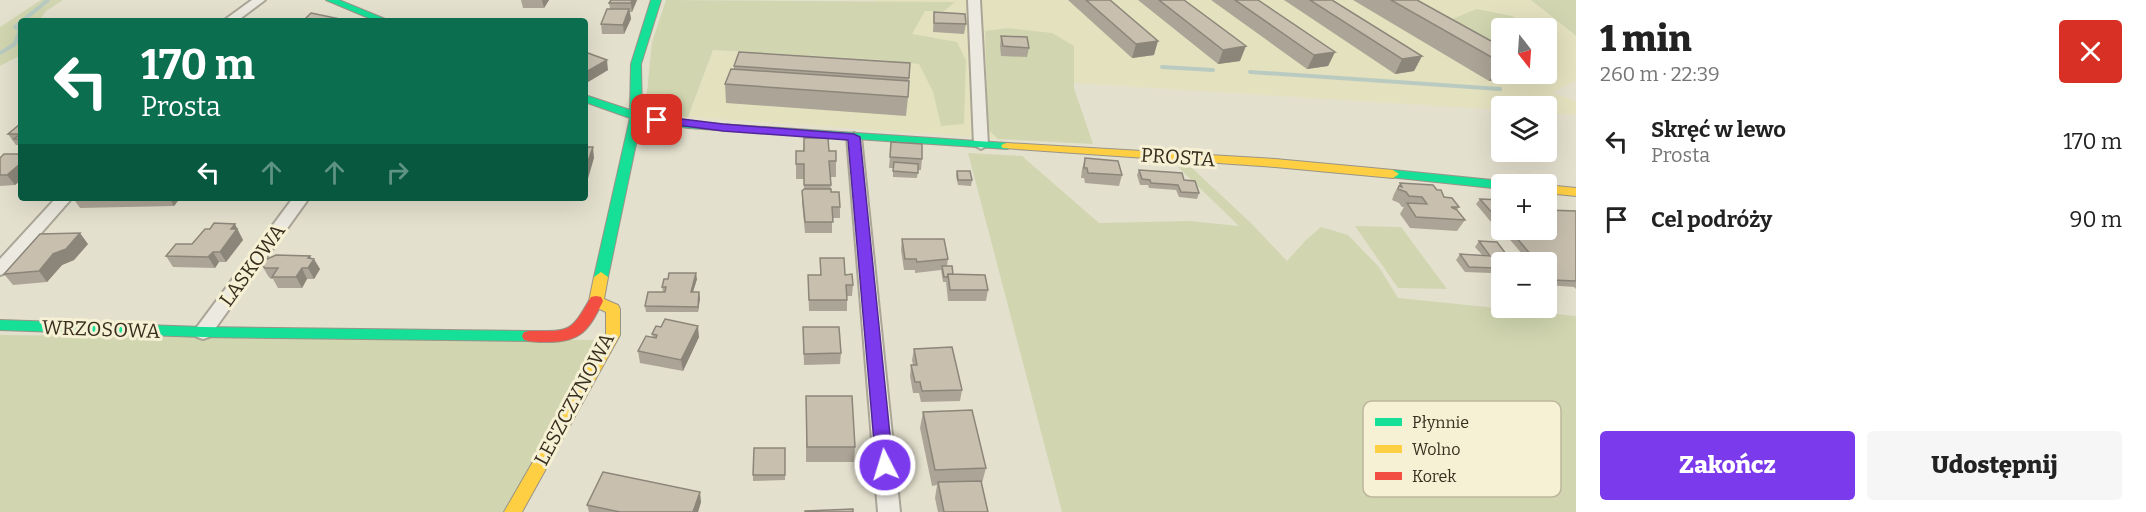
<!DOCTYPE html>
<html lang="pl">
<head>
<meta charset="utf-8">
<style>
  body { margin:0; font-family:Bitter,serif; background:#f6f6f6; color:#222; height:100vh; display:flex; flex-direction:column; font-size:22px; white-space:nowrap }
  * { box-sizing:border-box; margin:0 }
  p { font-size:20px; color:#767676 }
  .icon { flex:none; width:33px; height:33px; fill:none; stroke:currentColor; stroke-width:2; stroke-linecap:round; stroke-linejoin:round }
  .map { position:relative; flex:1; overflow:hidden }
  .details { display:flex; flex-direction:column; background:#fff; width:570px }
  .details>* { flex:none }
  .hud { position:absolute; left:18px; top:18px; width:570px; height:183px; border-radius:6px; box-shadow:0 6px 24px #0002; background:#0b6e4f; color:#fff; overflow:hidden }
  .needle { width:39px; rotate:163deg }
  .controls { position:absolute; left:1491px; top:18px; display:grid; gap:12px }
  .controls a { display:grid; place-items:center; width:66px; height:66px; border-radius:6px; background:#fff; box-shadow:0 6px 24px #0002; font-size:30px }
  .pin { position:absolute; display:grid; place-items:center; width:51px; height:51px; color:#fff; margin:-26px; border-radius:12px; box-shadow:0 3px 9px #0006 }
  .me { position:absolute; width:66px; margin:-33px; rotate:355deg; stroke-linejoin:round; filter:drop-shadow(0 0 4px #0008) }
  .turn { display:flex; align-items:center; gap:21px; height:126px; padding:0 24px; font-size:27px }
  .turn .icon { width:78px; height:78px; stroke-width:2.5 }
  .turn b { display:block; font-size:42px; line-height:51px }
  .lanes { display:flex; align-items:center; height:57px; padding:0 24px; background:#0003; justify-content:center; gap:30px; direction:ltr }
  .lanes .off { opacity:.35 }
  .round { display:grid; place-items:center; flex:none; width:63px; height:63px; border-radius:6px; background:#f6f6f6 }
  .headline { display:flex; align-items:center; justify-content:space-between; height:102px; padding:0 24px }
  h1 { font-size:36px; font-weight:800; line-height:45px }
  .button { display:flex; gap:12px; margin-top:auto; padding:12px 24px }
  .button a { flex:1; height:69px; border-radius:6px; background:#7c3aed; color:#fff; font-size:24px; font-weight:800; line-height:69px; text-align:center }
  .button a+a { background:#f6f6f6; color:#222 }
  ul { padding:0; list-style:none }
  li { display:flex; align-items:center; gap:18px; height:78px; padding:0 24px }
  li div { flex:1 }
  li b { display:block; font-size:22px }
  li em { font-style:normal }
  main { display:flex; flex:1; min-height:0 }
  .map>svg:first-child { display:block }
</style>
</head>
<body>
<main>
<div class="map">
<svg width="1576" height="512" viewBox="0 0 1576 512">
  <rect width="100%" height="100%" fill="#e4e0ce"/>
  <!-- farmland -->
  <path fill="#e4e1bf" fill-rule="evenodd" d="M874,0H1531L1576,36V80L1553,93L1576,101V115L1547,113L1546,106H1502L1501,110L1074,83V46L1008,28L985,32L988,129L998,139L688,117L713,50L883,60ZM1502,28H1546V74H1502Z"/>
  <!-- green -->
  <path fill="#d1d6b0" d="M41,0H63L46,11L39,21H21V55L0,66V27Z
    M666,0L955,2L944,11H925L912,34L957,42L966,60L964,124L941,126L933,92L919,64L884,60L713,50L688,117L645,112L652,42Z
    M1531,0H1576V36L1574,34Z
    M1477,9L1512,16L1537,28H1502L1501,64L1447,21Z
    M1008,28L1052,33L1074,46V88L1093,144L998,139L988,129L985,31Z
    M968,153L1022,156L1099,223L1190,221L1239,226L1178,167L1192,168L1252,224L1287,261L1305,241L1321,227L1348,235L1379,267L1398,298L1576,316V512H1062Z
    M1355,226L1401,227L1447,289L1398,288Z
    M0,335L595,340L593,361L510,512H0Z"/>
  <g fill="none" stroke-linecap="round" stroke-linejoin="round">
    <!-- stream -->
    <path stroke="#b9cbc1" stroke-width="4" d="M0,53L15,44L20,30L15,27L48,0
      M1162,67L1213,70
      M1250,72L1500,89"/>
    <!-- street casing -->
    <g stroke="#aaa596" stroke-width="4">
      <path id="street" d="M252,0H265L237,21H223Z
        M968,0H980L988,145L981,149L974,145Z
        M854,133L861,137L900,512H878L847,137Z
        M56,198H72L6,273L0,275V259Z
        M293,198H309L209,337L203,339L197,337L194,332L197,327Z"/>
    </g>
    <!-- fast casing -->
    <g stroke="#999487" stroke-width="2">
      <path id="fast" d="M326,0H339L390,21H376Z
        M651,0H661L641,64L642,114L688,122L1007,143L1013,146L1007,149L688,128L641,120L608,277L606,280H596L594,277L630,118L585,102V95L630,110L631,64Z
        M1393,170L1502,181L1508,184H1502V189L1389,177L1387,174Z
        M0,320L203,327L529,331L534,332L536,336L534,340L529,341L203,337L0,330Z"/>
    </g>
    <!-- slow casing -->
    <g stroke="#999487" stroke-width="2">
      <path id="slow" d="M1007,143L1275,159L1393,170L1399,174L1393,178L1275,167L1003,148L1001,146L1003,144Z
        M1546,185L1576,188V196L1546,193Z
        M601,272L608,277L604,299L618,305L620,309V335L522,512H504L606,335V312L591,305L589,301L594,277Z"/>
    </g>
    <!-- jam casing -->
    <g stroke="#999487" stroke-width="2">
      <path id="jam" d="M596,296L601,297L603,301C589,330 581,342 547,342C539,342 531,342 524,340L522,336L524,332L529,331C570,331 570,334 591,297Z"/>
    </g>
    <!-- street -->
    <use href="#street" fill="#eceae0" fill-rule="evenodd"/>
    <!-- fast -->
    <use href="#fast" fill="#16e098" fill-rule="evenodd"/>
    <!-- slow -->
    <use href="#slow" fill="#ffcf43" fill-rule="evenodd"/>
    <!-- jam -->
    <use href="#jam" fill="#f24e42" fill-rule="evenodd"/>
  </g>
  <!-- wall -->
  <path fill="#aca496" d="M521,0H549L544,8H523Z
    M611,0H637L632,12H630L631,19L624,34H602L601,24L610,9L609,3Z
    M1068,0H1110L1154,55L1132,58Z
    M1138,0H1184L1240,61L1218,64Z
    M1211,0H1258L1335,52L1328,66L1307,69Z
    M1284,0H1332L1422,56L1414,71L1395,74Z
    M1353,0H1417L1502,47L1512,77L1489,81Z
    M934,12L966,24L964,34L933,32Z
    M1001,36L1029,48L1027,57L1001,56L1000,46Z
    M585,52L608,70L588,82L585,81Z
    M910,63L908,97L906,116L726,103L725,84L734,69V66Z
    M21,123V149L18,145H16L8,134Z
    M804,138L829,151L836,161V177H830L831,192L840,207V218H832V233H805L802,202V191L804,190V179H796V151H803Z
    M891,142L922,159L921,170H918L917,178L893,177V168H889Z
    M21,154V180L15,185L0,186V158Z
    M1085,158L1122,175L1119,186L1085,183L1084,178H1081L1082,169Z
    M1139,170L1184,180L1199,193L1197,199L1179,197L1176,190L1149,188L1148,185H1140L1137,175Z
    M957,171L972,180L971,186L958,185L956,176Z
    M1400,183L1437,190L1444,197L1459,207L1457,210L1465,220L1457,231L1410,228L1400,214L1404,207H1402L1399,203L1392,200L1394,194Z
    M73,198H180L174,206L80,208Z
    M329,198H356L330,199Z
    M1480,199L1502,200V230H1546L1576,211V289L1574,287L1547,285L1546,262H1529L1500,228H1496L1476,204Z
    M240,235L243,240L226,262H219L215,268L173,267L166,256L192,244Z
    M902,239L948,259L947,266L953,274L988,290L986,301H948L946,282H943L941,270L915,273V270H904L901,250Z
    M1479,241L1506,254L1502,262V270L1494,269L1491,273L1465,272L1456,260L1460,254L1482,255L1475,247Z
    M88,244L74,260L62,265L47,282L13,285L4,274Z
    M311,258L320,269L314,279H307L302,288H278L273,279H271L268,276L262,265Z
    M820,258L845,275L853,285L852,296H847V311H809L808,275H820Z
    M697,279L693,292L700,298L698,312H646L645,306L663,292L662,287Z
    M661,327L699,337L683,371L640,363L638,351L653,338L652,334Z
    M803,327L841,353L840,364L804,365Z
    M914,349L962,390L960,401L921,402L919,393H913L910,376L911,365H913L912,360Z
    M806,396L855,447L854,462H806Z
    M923,412L986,468L982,483H981L988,512H938L935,498L937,485L932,486L920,428Z
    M785,448V480L753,481V475Z
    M701,502L698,512H589L587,505Z"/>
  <!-- shaded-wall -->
  <path fill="#8c867a" d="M542,0H549L544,8Z
    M632,0H637L632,12L631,3Z
    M629,9L631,19L624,34L623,25Z
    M1158,41L1154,55L1132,58L1136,44Z
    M1246,46L1240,61L1218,64L1223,50Z
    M1335,52L1328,66L1307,69L1314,55Z
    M1422,56L1414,71L1395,74L1402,59Z
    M607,60L608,70L588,82L586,72Z
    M1500,62H1502V74H1513L1512,77L1489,81Z
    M593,147L594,158L587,182L585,170Z
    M21,163V180L15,185L7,175Z
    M169,198H180L174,206Z
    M235,224L243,240L226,262L220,252L231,229Z
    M80,233L88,244L74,260L62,265L47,282L39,271L53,254Z
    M213,252L219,262L215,268L208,257Z
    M310,256L313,262L314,259L320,269L314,279L308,268V258Z
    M302,268L307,279L302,288L296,277Z
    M696,273L697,279L691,298V292Z
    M699,292L700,298L698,312V307Z
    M698,326L699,337L683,371L681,360Z
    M700,492L701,502L698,512H693Z"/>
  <!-- building -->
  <path fill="#c8bfaf" stroke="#8c867a" stroke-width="1.5" d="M611,0H632L631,3H609Z
    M1086,0H1110L1158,41L1136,44Z
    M1159,0H1184L1246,46L1223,50Z
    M1235,0H1258L1335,52L1314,55Z
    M1310,0H1332L1422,56L1402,59Z
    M1391,0H1417L1502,47V62H1500Z
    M607,9H629L623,25L601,24Z
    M934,12L965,14L966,24L934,23Z
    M311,13L345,20L343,21H303Z
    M1001,36L1027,37L1029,48L1003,46Z
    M585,52L607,60L586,72H585Z
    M739,52L910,63L909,78L734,66Z
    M731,69L909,81L908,97L725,84Z
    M21,123V139H14L20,134H8L20,124Z
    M804,138H828L829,151H836V161H829L831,185H804V164H796V151H804Z
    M891,142L922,144V159L890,157Z
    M585,147H593L585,170Z
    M4,154H21V163L7,175H0V158Z
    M1085,158L1118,161L1122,175L1088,173L1087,168H1084Z
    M894,162L918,164V173L893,171Z
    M1139,170L1182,173L1184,180L1195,181L1199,193L1181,192L1178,185L1151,183L1150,180L1142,179Z
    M957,171H970L972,180H958Z
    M1400,183L1433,185L1437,190H1441L1444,197L1452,198L1459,207H1451L1457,210L1465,220L1416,217L1407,203L1427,204L1422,197L1409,196L1406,192L1398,189L1399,186L1402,187Z
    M804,189H831V192H839L840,207H832L833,222H805L802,191Z
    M1480,199L1502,200V223L1500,222Z
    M1546,210L1576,211V281L1552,280L1546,273V262H1537L1510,230H1546Z
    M214,223L235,224L231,229H237L220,252H213L208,257L166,256L176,244H192L205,229H210Z
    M80,233L66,249L53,254L39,271L4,274L40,234Z
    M902,239H944L948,259L917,262L916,259H905Z
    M1479,241L1497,242L1506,254L1500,253L1510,262H1502V264L1492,263L1495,268L1469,267L1460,254L1490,256Z
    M276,255L310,256L308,258L314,259L308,268H302L296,277H272L278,268H265L262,265L265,260Z
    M820,258H844L845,275L852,274L853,285H846L847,300H809L808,275H821Z
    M942,266H952L953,274H948L947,277H944Z
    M669,273H696L691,292H699L698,307L645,306L648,292H665L666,287H662L664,279H668Z
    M948,274L985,275L988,290H950Z
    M665,319L698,326L681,360L638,351L646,336L656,338L657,335L652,334L656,326L661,327Z
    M803,327H839L841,353L804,354Z
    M952,347L962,390L922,391L920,382H915L911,365H917L914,349Z
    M806,396H852L855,447H807Z
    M972,410L986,468L935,470L923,412Z
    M754,448H785V475H753Z
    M603,472L700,492L693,512H620L587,505Z
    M981,481L988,512H944L938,482Z
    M853,509V512H805V511Z"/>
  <!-- route -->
  <path fill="#7c3aed" stroke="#51269a" stroke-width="1.5" d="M657,116L723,124L854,134L860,137L893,465L891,470L885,472L879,470L876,465L848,140L723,131L653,122L651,120Z"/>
  <g text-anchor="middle" stroke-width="6" stroke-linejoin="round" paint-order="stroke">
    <!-- street labels -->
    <g font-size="20" fill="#392e1e" stroke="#f6f0d4">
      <text transform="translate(1178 157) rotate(4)" y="7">PROSTA</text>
      <text transform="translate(252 265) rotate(-54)" y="7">LASKOWA</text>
      <text transform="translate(101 329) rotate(2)" y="7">WRZOSOWA</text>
      <text transform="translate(574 399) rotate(-62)" y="7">LESZCZYNOWA</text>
    </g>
  </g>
  <!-- legend -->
  <rect x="1363" y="401" width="198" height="96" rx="9" fill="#f6f0d4" stroke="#bdb69d" stroke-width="1.5"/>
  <rect x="1375" y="418" width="27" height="8" fill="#16e098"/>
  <rect x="1375" y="445" width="27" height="8" fill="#ffcf43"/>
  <rect x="1375" y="472" width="27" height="8" fill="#f24e42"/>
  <g font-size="16" fill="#392e1e">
    <text x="1412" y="428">Płynnie</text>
    <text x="1412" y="455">Wolno</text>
    <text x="1412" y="482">Korek</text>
  </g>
</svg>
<div class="controls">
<a><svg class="needle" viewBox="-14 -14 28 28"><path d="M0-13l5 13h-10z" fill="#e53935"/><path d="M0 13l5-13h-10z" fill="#767676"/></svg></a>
<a><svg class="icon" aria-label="layers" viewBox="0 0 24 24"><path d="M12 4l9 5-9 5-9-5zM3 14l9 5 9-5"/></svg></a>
<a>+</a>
<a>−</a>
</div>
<div class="pin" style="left:657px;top:120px;background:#d93025"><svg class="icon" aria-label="arrive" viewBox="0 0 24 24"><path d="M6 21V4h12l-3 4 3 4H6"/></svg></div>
<svg class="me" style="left:885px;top:465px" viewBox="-20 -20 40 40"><circle r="17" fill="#7c3aed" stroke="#fff" stroke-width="3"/><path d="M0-11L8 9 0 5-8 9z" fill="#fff"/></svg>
<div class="hud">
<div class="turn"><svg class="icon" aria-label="left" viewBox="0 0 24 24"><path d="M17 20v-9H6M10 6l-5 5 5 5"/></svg><div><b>170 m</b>Prosta</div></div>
<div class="lanes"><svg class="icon" aria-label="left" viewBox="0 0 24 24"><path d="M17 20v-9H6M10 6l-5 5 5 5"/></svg><svg class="icon off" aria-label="ahead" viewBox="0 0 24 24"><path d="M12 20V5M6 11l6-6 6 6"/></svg><svg class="icon off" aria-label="ahead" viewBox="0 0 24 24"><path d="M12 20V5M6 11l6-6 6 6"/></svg><svg class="icon off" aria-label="right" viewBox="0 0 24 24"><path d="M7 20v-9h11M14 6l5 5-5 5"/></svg></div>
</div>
</div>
<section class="details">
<div class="headline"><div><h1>1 min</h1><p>260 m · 22:39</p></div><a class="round" style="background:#d93025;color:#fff"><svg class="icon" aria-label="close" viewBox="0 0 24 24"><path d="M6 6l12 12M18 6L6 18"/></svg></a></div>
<ul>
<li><svg class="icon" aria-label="left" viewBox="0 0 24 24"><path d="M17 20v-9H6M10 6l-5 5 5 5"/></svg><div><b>Skręć w lewo</b><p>Prosta</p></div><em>170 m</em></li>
<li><svg class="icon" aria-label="arrive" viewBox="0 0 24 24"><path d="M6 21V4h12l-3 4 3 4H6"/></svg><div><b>Cel podróży</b></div><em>90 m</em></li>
</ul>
<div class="button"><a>Zakończ</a><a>Udostępnij</a></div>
</section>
</main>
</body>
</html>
